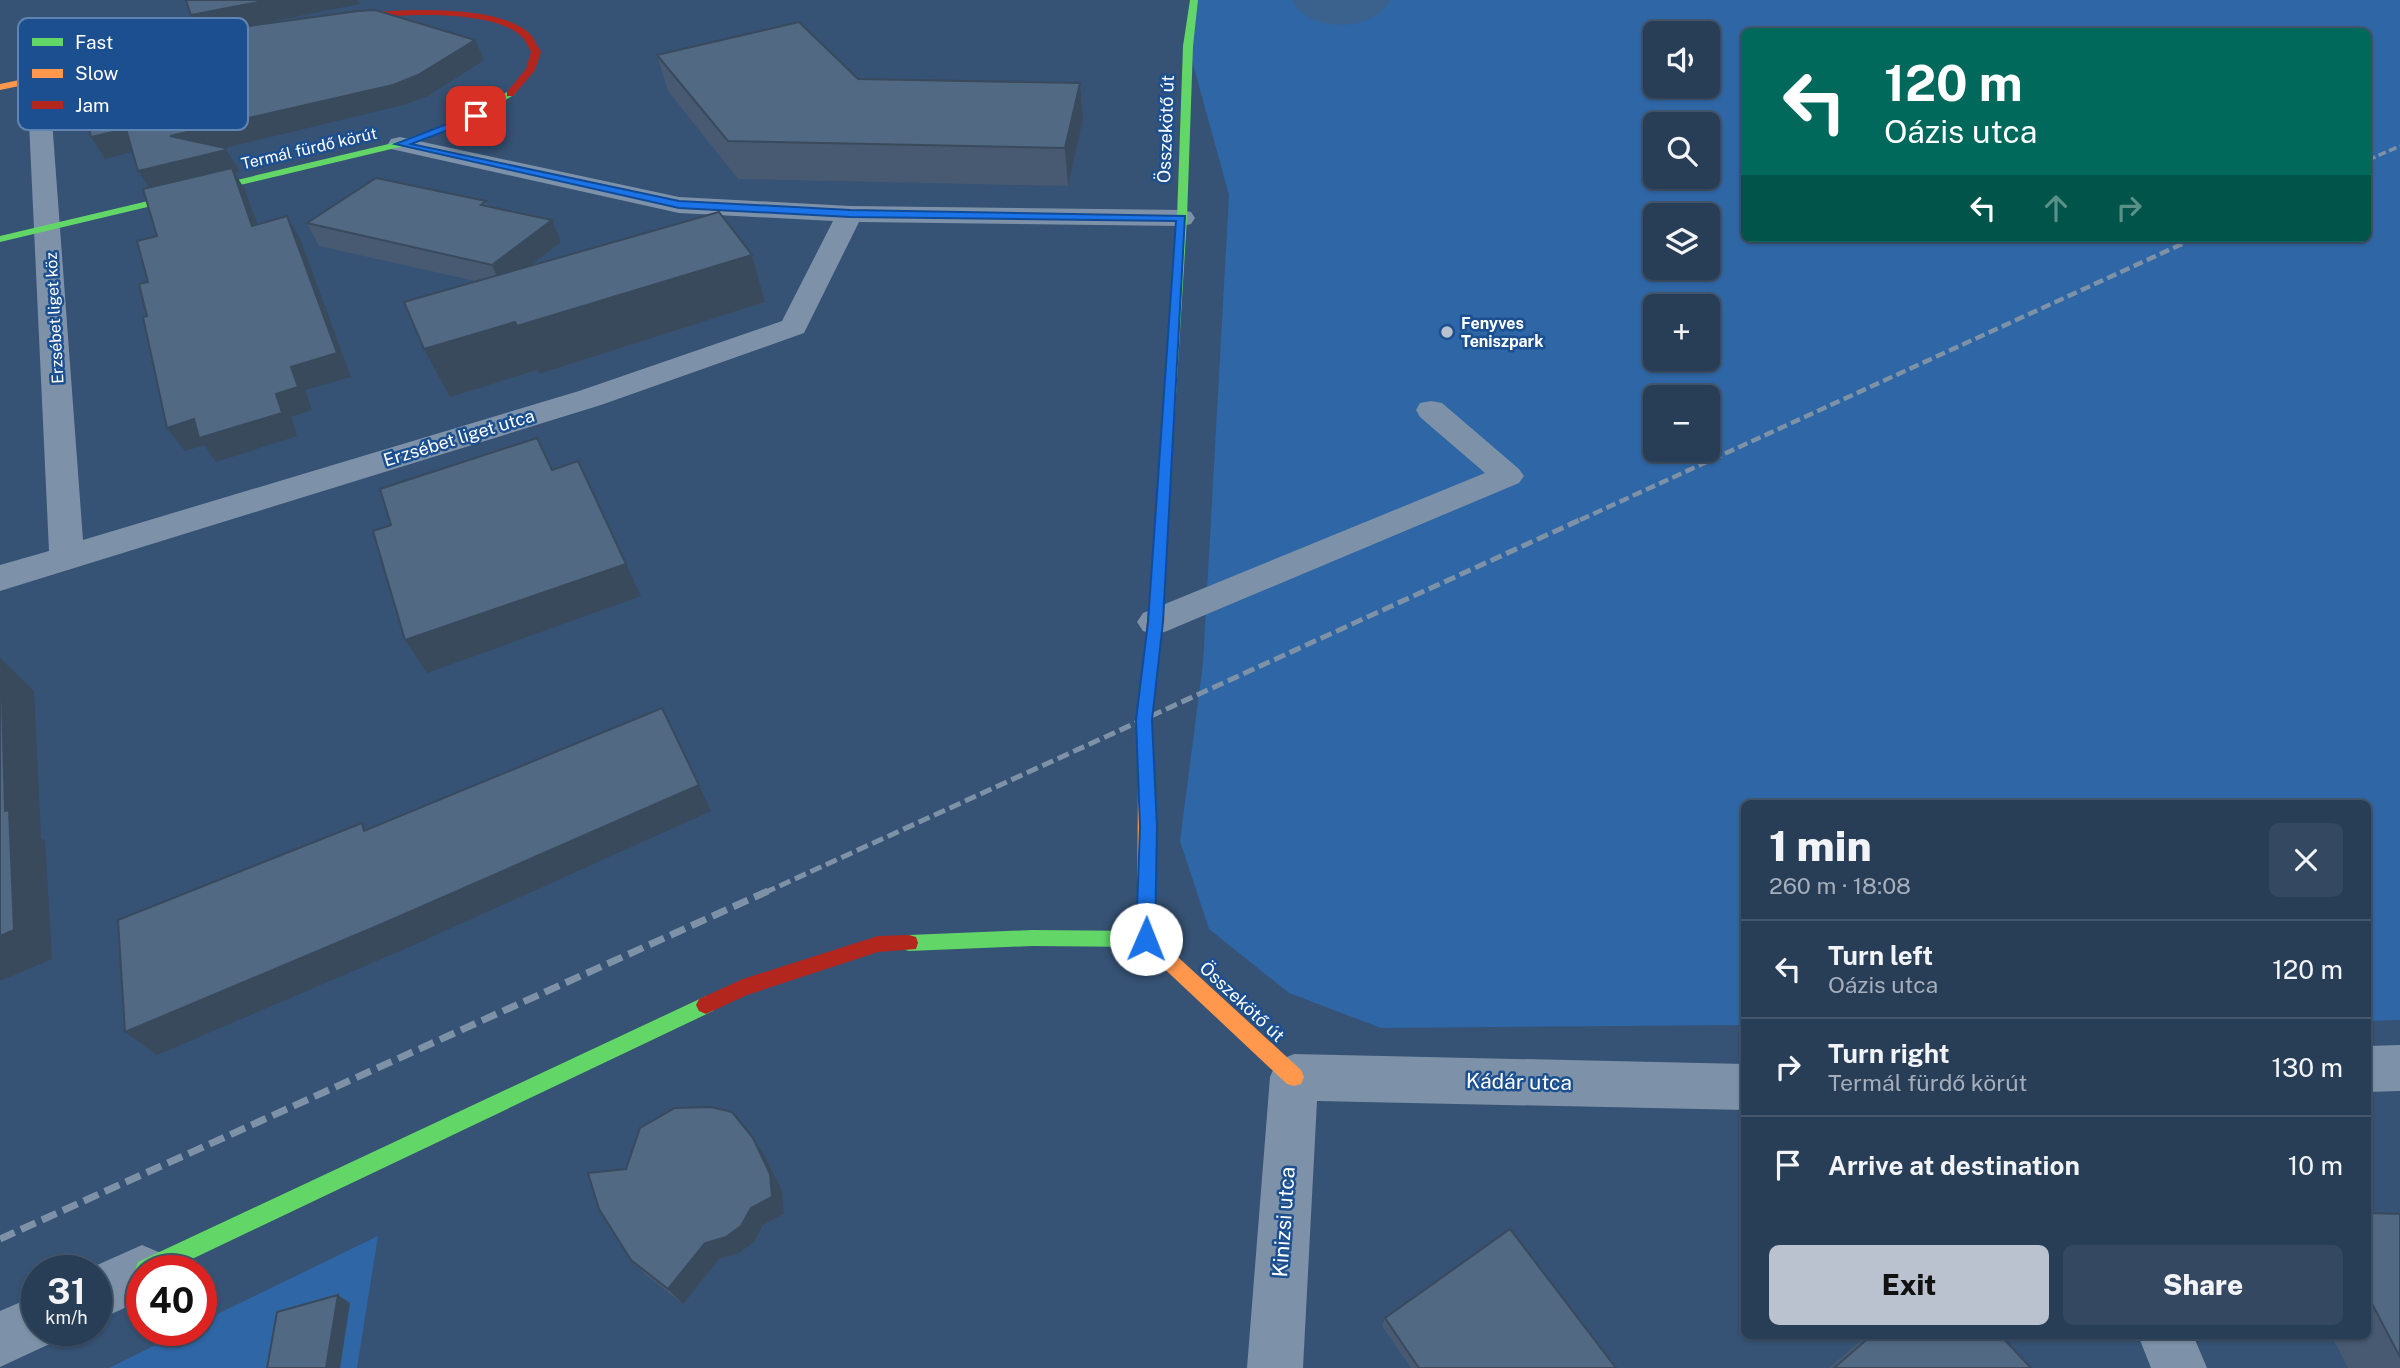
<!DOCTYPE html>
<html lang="en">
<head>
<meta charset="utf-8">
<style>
  body { margin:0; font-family:"Public Sans",sans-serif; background:#344961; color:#f1f3f6; height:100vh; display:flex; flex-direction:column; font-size:26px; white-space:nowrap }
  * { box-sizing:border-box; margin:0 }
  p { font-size:23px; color:#a5aeba }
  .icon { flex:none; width:38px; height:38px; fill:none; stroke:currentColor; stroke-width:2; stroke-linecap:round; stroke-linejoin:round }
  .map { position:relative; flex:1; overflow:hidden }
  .panel { position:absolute; left:1741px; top:800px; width:630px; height:539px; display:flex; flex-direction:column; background:#283e57; border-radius:10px; box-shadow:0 2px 5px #0004,0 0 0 2px #44576d }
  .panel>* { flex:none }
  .banner { position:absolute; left:1741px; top:28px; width:630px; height:214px; border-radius:10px; box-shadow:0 2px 5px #0004,0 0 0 2px #44576d; background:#00695c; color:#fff; overflow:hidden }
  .controls { position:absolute; left:1643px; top:21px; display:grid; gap:14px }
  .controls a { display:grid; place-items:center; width:77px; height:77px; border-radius:10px; background:#283e57; box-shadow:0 2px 5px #0004,0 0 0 2px #44576d; font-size:35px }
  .speed { position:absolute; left:21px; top:1255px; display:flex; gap:14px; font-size:35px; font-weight:700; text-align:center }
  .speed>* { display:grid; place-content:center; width:91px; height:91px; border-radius:50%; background:#283e57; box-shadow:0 2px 5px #0004,0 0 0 2px #44576d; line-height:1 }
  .speed small { font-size:18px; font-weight:400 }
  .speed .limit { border:10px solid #d22; background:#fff; color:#111 }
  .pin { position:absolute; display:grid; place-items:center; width:60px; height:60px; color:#fff; margin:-30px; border-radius:14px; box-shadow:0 4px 10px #0006 }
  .me { position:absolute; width:77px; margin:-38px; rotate:1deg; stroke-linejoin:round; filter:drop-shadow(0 0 5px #0008) }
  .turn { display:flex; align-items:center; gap:24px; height:147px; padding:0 28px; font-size:32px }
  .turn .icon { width:91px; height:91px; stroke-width:2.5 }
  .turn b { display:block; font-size:49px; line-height:60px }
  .lanes { display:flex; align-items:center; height:66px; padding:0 28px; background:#0003; justify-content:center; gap:35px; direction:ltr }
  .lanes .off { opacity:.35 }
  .round { display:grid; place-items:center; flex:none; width:74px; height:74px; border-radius:10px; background:#344961 }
  .overview { display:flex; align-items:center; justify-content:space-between; height:119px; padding:0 28px }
  h1 { font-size:42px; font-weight:800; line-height:52px }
  .cta { display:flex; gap:14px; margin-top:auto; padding:14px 28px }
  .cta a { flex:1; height:80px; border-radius:10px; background:#b9c2ce; color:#111; font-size:28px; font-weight:800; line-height:80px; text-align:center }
  .cta a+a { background:#344961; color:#f1f3f6 }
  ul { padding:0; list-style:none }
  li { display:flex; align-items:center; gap:21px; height:98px; padding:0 28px; border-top:2px solid #44576d }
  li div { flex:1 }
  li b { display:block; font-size:26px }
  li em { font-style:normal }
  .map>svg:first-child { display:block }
</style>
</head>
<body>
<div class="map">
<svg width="2400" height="1368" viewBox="0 0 2400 1368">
  <rect width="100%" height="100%" fill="#365274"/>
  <!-- green -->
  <path fill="#2f66a5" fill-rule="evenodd" d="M1194,0H2400V1020L2368,1021V803H1745V1025L1381,1028L1289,993L1209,929L1180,841L1203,663L1229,195L1188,46ZM1745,32H2368V238H1745ZM1656,33H1708V86H1656ZM1656,124H1708V177H1656ZM1656,215H1708V268H1656ZM1656,306H1708V359H1656ZM1656,397H1708V450H1656Z
    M378,1236L357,1368H109L186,1330H201V1322Z"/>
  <!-- water -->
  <path fill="#3b618d" d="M1292,0H1390C1375,33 1307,33 1292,0Z"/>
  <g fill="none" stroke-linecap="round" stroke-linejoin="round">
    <!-- lane -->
    <path fill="#7d92a8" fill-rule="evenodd" d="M1431,401L1442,403L1519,469L1524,476L1519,483L1167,631L1155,635L1143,631L1137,622L1143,613L1485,473L1420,417L1416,410L1420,403Z"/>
    <!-- street -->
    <path fill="#7d92a8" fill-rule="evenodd" d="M38,72L46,74L49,79L83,540L579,391L782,321L833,221L679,213L391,149L388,144L391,139L400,137L679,197L850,206L1182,210L1191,212L1195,218L1191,224L1182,226L859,222L804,333L601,405L0,591V565L49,551L27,79L30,74Z
      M2400,1045V1091L2368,1092V1046Z
      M1294,1054L1745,1064V1110L1317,1101L1303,1368H1247L1270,1077L1277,1061Z
      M142,1245L161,1253L168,1270H142V1300L96,1321V1270H86Z
      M37,1295V1330H61L56,1341L0,1367V1311Z
      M2138,1335H2193L2207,1368H2151Z"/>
    <!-- fast -->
    <path fill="#63d668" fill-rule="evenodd" d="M1190,0H1198L1193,46L1187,218L1175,412L1169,416L1163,412L1177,218L1183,46Z
      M507,92L515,94L471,122L404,146L0,242V236L397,142L465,118Z
      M1032,930L1146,931L1153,933L1155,939L1153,945L1146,947L1032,946L909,951L902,949L900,943L902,937L909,935Z
      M706,996L713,999L716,1005L713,1011L169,1270H142V1279L138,1278L135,1270L138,1262Z"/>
    <!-- slow -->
    <path fill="#ff974d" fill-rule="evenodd" d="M252,32L255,33V37L0,90V84Z
      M1146,767L1152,769L1154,774L1155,936L1301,1070L1304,1077L1301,1084L1294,1086L1287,1084L1139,945L1137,939L1138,774L1140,769Z"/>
    <!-- jam -->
    <path fill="#b3261e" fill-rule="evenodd" d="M411,10C444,10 503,10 529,33C534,38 537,46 541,52L535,70L513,96H507V92L526,69L531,52C529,48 526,42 523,38C492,4 371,16 328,22L324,19L349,13Z
      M1169,408L1175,412L1163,622L1152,720L1154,774L1152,779H1140L1138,774L1136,720L1147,622L1163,412Z
      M909,935L916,937L918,943L916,949L878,952L747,995L706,1014L699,1011L696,1005L699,999L743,979L878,936Z"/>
    <!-- rail-far3 -->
    <path stroke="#7e92a7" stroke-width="3.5" stroke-dasharray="8 3.5" stroke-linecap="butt" d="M2368,160L2400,146"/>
    <!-- rail-far2 -->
    <path stroke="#7e92a7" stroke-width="4.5" stroke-dasharray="10 4.5" stroke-linecap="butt" d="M1580,520L2195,238"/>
    <!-- rail-far1 -->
    <path stroke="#7e92a7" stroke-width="5" stroke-dasharray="12 5" stroke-linecap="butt" d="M764,893L1584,518"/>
    <!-- rail -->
    <path stroke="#7e92a7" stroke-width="7" stroke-dasharray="16 7" stroke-linecap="butt" d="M0,1239L768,891"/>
  </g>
  <!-- wall -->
  <path fill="#475a72" d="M657,55L858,79L1080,83L1083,119L1068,186L738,179L668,91Z
    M486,201L488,206L552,220L561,242L531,265L752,255L765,302L539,374L537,370L450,397L475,281L319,246L307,223Z
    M765,1156L782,1191L784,1214L763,1225L754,1242L739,1253L719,1259L683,1304L647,1276L631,1260L626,1169Z
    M2368,1213L2400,1214V1368H2348L2331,1335H2368Z
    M1385,1318L1616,1368H1411L1382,1326Z
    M1867,1335H2000L2031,1368H1829Z"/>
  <!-- shaded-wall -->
  <path fill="#394a5c" d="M269,0H357L360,4L202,35L191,15Z
    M475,40L484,60L428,96L403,105L183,158L170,136Z
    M1080,83L1083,119L1068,186L1065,148Z
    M126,129L140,150L105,159L91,137Z
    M225,148L238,169L239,172L235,173L245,190L266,248L152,192L138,171Z
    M287,216L300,239L351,377L305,390L312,410L291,417L297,436L216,462L204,445L185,451L167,428L276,394L291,367Z
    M552,220L561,242L502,288L492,265Z
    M752,255L765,302L539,374L517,326Z
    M515,322L537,370L450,397L424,349Z
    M626,564L641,596L427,673L405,640Z
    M1,659L34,691L41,838L45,840L52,959L0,981V936L5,811Z
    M662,708L711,811L407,948L157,1055L125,1032Z
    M753,1138L765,1156L782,1191L784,1214L763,1225L754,1242L739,1253L719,1259L683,1304L668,1289Z
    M338,1295L350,1303L340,1368H326Z"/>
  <!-- building -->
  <path fill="#526984" stroke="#394a5c" stroke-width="2" d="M186,0H269L191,15Z
    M375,10L475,40L418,75L393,85L170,136L225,148L226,150L138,171L126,129L91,137L77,79L203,53L197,33L358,11Z
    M799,22L858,79L1080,83L1065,148L728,141L657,55Z
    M232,168L252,226L287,216L337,353L291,367L298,387L276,394L282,413L199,438L194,419L167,428L143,317L147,316L139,284L148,282L137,241L157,236L143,189Z
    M376,178L486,201L481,205L552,220L492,265L307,223Z
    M719,212L752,255L517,326L515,322L424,349L404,302Z
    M537,438L552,470L578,461L626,564L405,640L373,531L391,525L380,489Z
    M0,659H1L5,811L9,810L14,930L0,936Z
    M662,708L699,785L384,923L125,1032L118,920L362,823L364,831Z
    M711,1107L732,1112L753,1138L770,1174L772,1197L751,1208L741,1226L726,1237L705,1243L668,1289L631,1260L599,1209L588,1173L626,1169L640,1128L675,1108Z
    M2368,1213L2400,1214V1357L2368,1296Z
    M1510,1229L1616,1368H1419L1385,1318Z
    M338,1295L326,1368H267L277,1312Z
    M1872,1335H2000L2031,1368H1834Z"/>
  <!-- route -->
  <path fill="#1a73e8" stroke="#114b97" stroke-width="2" d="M476,113L481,116L480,118L411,144L679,201L850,210L1185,216L1163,622L1152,720L1157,827L1155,939L1152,944L1146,947L1139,944L1136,939L1140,827L1136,720L1148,622L1176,221L850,217L679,208L395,144Z"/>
  <!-- markers -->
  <circle fill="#b9c2ce" stroke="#1b4f8f" stroke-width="2.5" cx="1447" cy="332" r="7"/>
  <g text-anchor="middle" stroke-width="5" stroke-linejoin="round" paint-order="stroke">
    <!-- far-street labels -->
    <g font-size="16" fill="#fff" stroke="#1b4f8f">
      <text transform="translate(309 148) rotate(-13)" y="6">Termál fürdő körút</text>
      <text transform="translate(54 318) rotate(-93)" y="6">Erzsébet liget köz</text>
    </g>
    <!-- far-poi labels -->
    <g font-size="16" font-weight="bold" fill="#fff" stroke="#1b4f8f" text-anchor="start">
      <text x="1461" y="329">Fenyves<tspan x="1461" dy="18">Teniszpark</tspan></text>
    </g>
    <!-- street labels -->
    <g font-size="18" fill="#fff" stroke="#1b4f8f">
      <text transform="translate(1166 129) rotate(-88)" y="6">Összekötő út</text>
      <text transform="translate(459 438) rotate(-17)" y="6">Erzsébet liget utca</text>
      <text transform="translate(1242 1002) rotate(43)" y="6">Összekötő út</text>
    </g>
    <!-- near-street labels -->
    <g font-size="21" fill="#fff" stroke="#1b4f8f">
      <text transform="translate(1519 1082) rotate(1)" y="7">Kádár utca</text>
      <text transform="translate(1284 1222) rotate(-86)" y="7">Kinizsi utca</text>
    </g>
  </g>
  <!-- legend -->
  <rect x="18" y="18" width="230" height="112" rx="10" fill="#1b4f8f" stroke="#5f84b1" stroke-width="2"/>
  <rect x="32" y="38" width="31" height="8" fill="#63d668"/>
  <rect x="32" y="69" width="31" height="9" fill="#ff974d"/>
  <rect x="32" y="101" width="31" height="8" fill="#b3261e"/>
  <g font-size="19" fill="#fff">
    <text x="75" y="49">Fast</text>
    <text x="75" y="80">Slow</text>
    <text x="75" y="112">Jam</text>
  </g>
</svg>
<div class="controls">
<a><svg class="icon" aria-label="sound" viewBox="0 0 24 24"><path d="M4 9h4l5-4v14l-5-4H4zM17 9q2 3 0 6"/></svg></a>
<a><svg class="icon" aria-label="search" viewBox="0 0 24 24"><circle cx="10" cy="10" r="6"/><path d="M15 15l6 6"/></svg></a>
<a><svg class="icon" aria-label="layers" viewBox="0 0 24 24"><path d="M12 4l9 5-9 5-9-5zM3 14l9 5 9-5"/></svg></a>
<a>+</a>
<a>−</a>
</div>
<div class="speed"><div>31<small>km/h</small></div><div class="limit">40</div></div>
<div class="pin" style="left:476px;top:116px;background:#d93025"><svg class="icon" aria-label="arrive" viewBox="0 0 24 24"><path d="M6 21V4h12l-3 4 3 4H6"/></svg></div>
<svg class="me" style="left:1146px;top:939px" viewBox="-20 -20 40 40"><circle r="19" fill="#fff"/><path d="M0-13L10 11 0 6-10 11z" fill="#1a73e8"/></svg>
<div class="banner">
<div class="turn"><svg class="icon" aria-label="left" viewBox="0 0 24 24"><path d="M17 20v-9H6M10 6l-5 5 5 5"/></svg><div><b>120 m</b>Oázis utca</div></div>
<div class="lanes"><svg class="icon" aria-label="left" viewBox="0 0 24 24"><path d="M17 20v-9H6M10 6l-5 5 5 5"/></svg><svg class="icon off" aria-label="ahead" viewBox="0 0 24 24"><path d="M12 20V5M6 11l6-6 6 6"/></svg><svg class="icon off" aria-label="right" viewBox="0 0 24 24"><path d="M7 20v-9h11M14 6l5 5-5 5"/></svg></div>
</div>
<section class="panel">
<div class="overview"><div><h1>1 min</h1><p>260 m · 18:08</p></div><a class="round"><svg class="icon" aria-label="close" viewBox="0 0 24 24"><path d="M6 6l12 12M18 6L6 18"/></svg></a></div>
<ul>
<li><svg class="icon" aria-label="left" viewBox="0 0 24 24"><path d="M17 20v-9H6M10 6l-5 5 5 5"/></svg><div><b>Turn left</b><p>Oázis utca</p></div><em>120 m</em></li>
<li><svg class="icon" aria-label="right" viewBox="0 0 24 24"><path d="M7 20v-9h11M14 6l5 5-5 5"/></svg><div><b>Turn right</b><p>Termál fürdő körút</p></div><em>130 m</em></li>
<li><svg class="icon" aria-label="arrive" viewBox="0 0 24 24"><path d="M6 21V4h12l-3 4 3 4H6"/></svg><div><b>Arrive at destination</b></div><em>10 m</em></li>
</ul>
<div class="cta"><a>Exit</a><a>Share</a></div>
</section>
</div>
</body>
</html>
